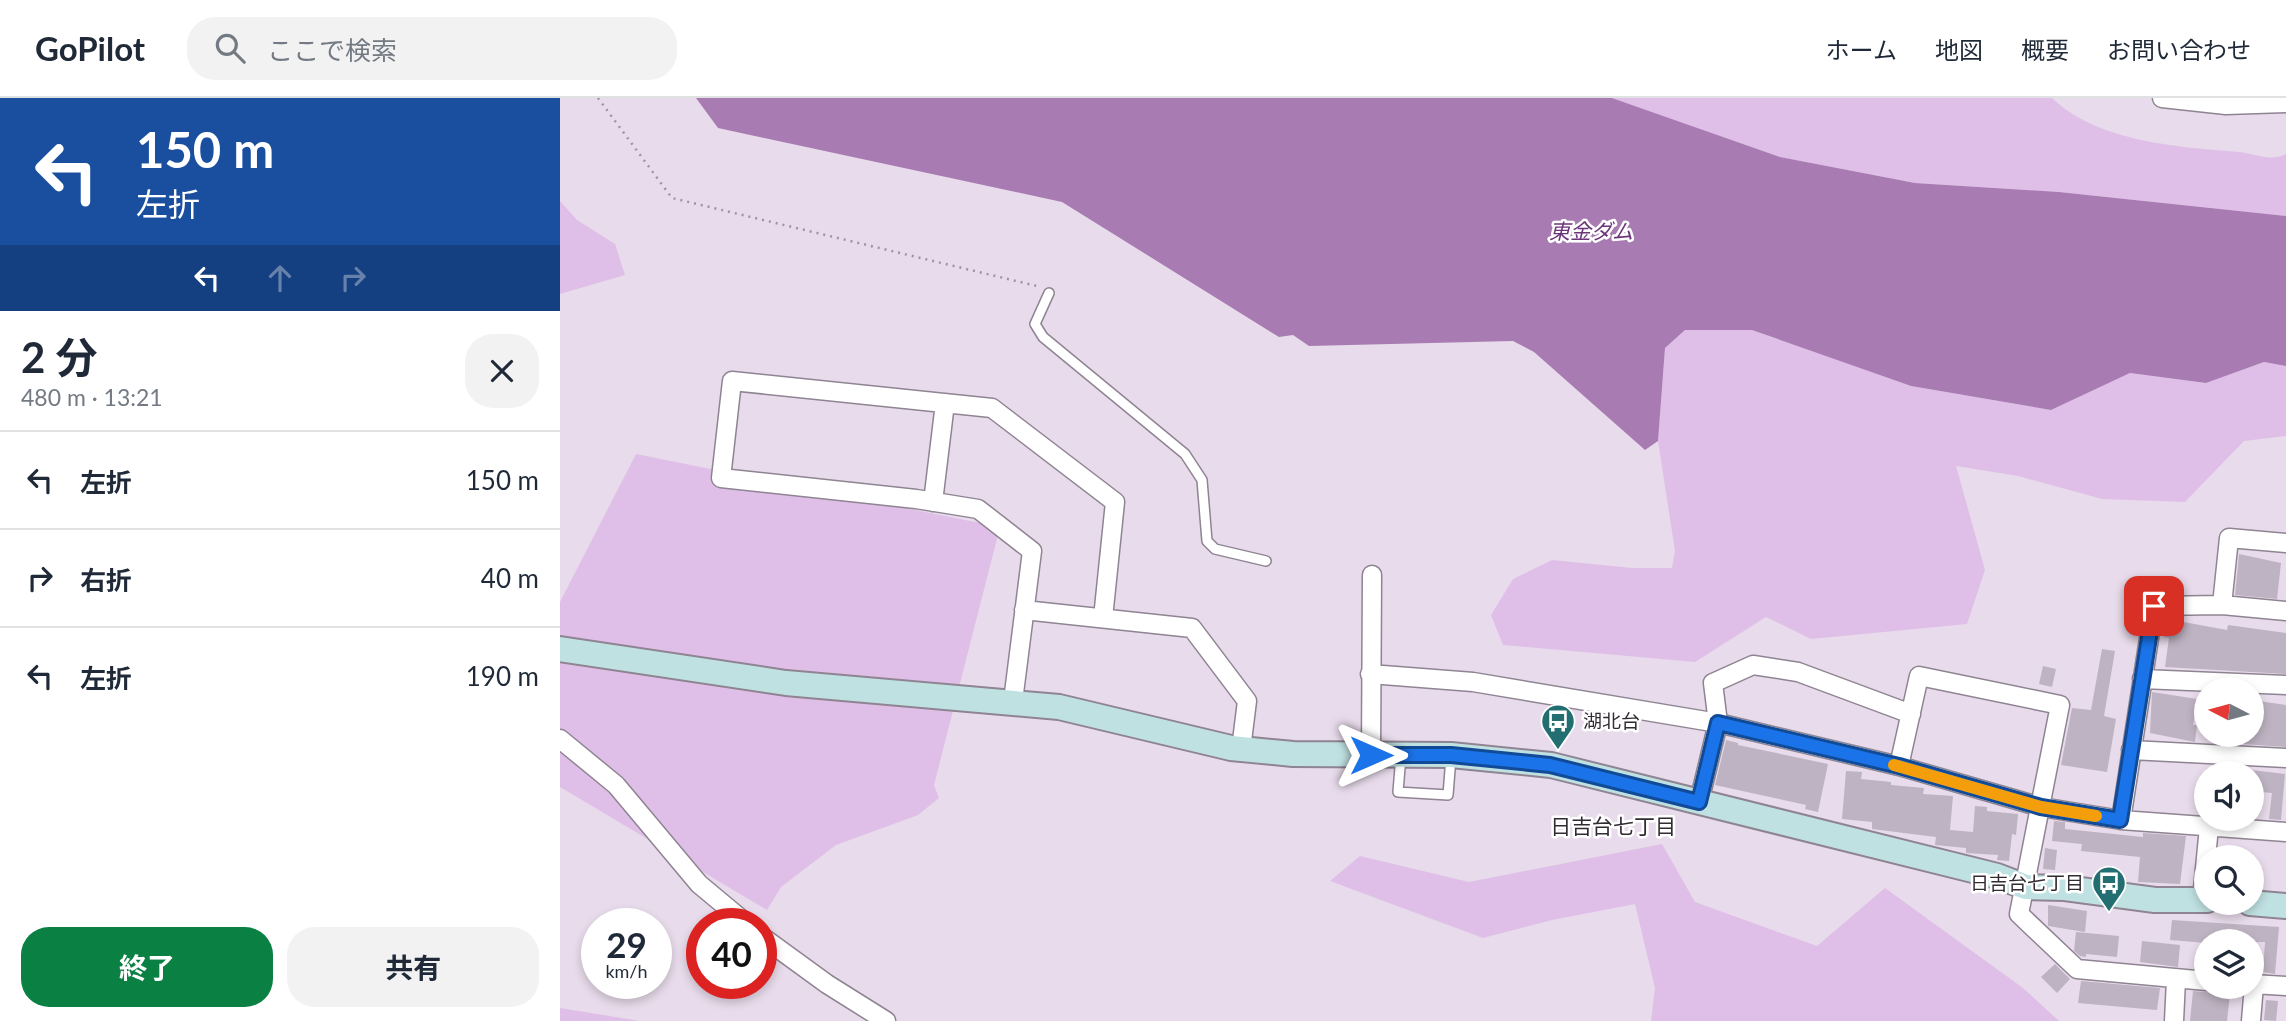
<!DOCTYPE html>
<html lang="ja">
<head>
<meta charset="utf-8">
<style>
  body { margin:0; font-family:Lato,"Noto Sans JP",sans-serif; background:#f2f2f3; color:#1f2937; height:100vh; display:flex; flex-direction:column; font-size:26px; white-space:nowrap }
  * { box-sizing:border-box; margin:0 }
  p { font-size:23px; color:#747a83 }
  .icon { flex:none; width:38px; height:38px; fill:none; stroke:currentColor; stroke-width:2; stroke-linecap:round; stroke-linejoin:round }
  .map { position:relative; flex:1; overflow:hidden }
  .sheet { display:flex; flex-direction:column; background:#fff; width:560px }
  .sheet>* { flex:none }
  .hud { background:#1a4fa0; color:#fff; overflow:hidden }
  .needle { width:46px; rotate:276deg }
  .buttons { position:absolute; left:1634px; top:579px; display:grid; gap:14px }
  .buttons a { display:grid; place-items:center; width:70px; height:70px; border-radius:50%; background:#fff; box-shadow:0 4px 10px #0003; font-size:35px }
  .speed { position:absolute; left:21px; top:810px; display:flex; gap:14px; font-size:35px; font-weight:700; text-align:center }
  .speed>* { display:grid; place-content:center; width:91px; height:91px; border-radius:50%; background:#fff; box-shadow:0 4px 10px #0003; line-height:1 }
  .speed small { font-size:18px; font-weight:400 }
  .speed .limit { border:10px solid #d22; background:#fff; color:#111 }
  .pin { position:absolute; display:grid; place-items:center; width:60px; height:60px; color:#fff; margin:-30px; border-radius:14px; box-shadow:0 4px 10px #0006 }
  .me { position:absolute; width:77px; margin:-38px; rotate:90deg; stroke-linejoin:round; filter:drop-shadow(0 0 5px #0008) }
  .turn { display:flex; align-items:center; gap:24px; height:147px; padding:0 21px; font-size:32px }
  .turn .icon { width:91px; height:91px; stroke-width:2.5 }
  .turn b { display:block; font-size:49px; line-height:60px }
  .lanes { display:flex; align-items:center; height:66px; padding:0 21px; background:#0003; justify-content:center; gap:35px; direction:ltr }
  .lanes .off { opacity:.35 }
  .round { display:grid; place-items:center; flex:none; width:74px; height:74px; border-radius:28px; background:#f2f2f3 }
  .headline { display:flex; align-items:center; justify-content:space-between; height:119px; padding:0 21px }
  h1 { font-size:42px; font-weight:700; line-height:52px }
  .action { display:flex; gap:14px; margin-top:auto; padding:14px 21px }
  .action a { flex:1; height:80px; border-radius:28px; background:#0b8043; color:#fff; font-size:28px; font-weight:700; line-height:80px; text-align:center }
  .action a+a { background:#f2f2f3; color:#1f2937 }
  ul { padding:0; list-style:none }
  li { display:flex; align-items:center; gap:21px; height:98px; padding:0 21px; border-top:2px solid #e0e1e3 }
  li div { flex:1 }
  li b { display:block; font-size:26px }
  li em { font-style:normal }
  header { display:flex; align-items:center; gap:42px; box-sizing:border-box; height:98px; padding:0 35px; background:#fff; border-bottom:2px solid #e0e1e3 }
  header strong { font-size:33px }
  nav { display:flex; gap:38px; margin-inline-start:auto; font-size:24px }
  .search { width:490px; height:63px; background:#f2f2f3; display:flex; align-items:center; gap:18px; box-sizing:border-box; padding:0 24px; border-radius:28px; color:#747a83; font-size:26px }
  main { display:flex; flex:1; min-height:0 }
  .map>svg:first-child { display:block }
</style>
</head>
<body>
<header>
<strong>GoPilot</strong>
<div class="search"><svg class="icon" aria-label="search" viewBox="0 0 24 24"><circle cx="10" cy="10" r="6"/><path d="M15 15l6 6"/></svg>ここで検索</div>
<nav><a>ホーム</a><a>地図</a><a>概要</a><a>お問い合わせ</a></nav>
</header>
<main>
<section class="sheet">
<div class="hud">
<div class="turn"><svg class="icon" aria-label="left" viewBox="0 0 24 24"><path d="M17 20v-9H6M10 6l-5 5 5 5"/></svg><div><b>150 m</b>左折</div></div>
<div class="lanes"><svg class="icon" aria-label="left" viewBox="0 0 24 24"><path d="M17 20v-9H6M10 6l-5 5 5 5"/></svg><svg class="icon off" aria-label="ahead" viewBox="0 0 24 24"><path d="M12 20V5M6 11l6-6 6 6"/></svg><svg class="icon off" aria-label="right" viewBox="0 0 24 24"><path d="M7 20v-9h11M14 6l5 5-5 5"/></svg></div>
</div>
<div class="headline"><div><h1>2 分</h1><p>480 m · 13:21</p></div><a class="round"><svg class="icon" aria-label="close" viewBox="0 0 24 24"><path d="M6 6l12 12M18 6L6 18"/></svg></a></div>
<ul>
<li><svg class="icon" aria-label="left" viewBox="0 0 24 24"><path d="M17 20v-9H6M10 6l-5 5 5 5"/></svg><div><b>左折</b></div><em>150 m</em></li>
<li><svg class="icon" aria-label="right" viewBox="0 0 24 24"><path d="M7 20v-9h11M14 6l5 5-5 5"/></svg><div><b>右折</b></div><em>40 m</em></li>
<li><svg class="icon" aria-label="left" viewBox="0 0 24 24"><path d="M17 20v-9H6M10 6l-5 5 5 5"/></svg><div><b>左折</b></div><em>190 m</em></li>
</ul>
<div class="action"><a>終了</a><a>共有</a></div>
</section>
<div class="map">
<svg width="1726" height="923" viewBox="0 0 1726 923">
  <rect width="100%" height="100%" fill="#e8dbeb"/>
  <!-- green -->
  <path fill="#dfbfe8" d="M1052,0H1492C1538,44 1618,49 1679,54C1696,56 1710,64 1726,56V118L1499,94L1355,85L1220,59Z
    M0,103L17,122L55,146L65,177L0,196Z
    M1125,232H1192L1351,288L1491,312L1570,275L1646,285L1704,264L1726,268V338L1684,343L1625,404L1542,401L1458,378L1396,368L1425,472L1407,526L1251,541L1206,519L1135,564L943,547L931,517L953,481L992,462L1072,470H1112L1115,453L1098,343L1105,250Z
    M76,356L440,429L374,687L379,700L358,717L276,747L221,789L207,812L0,689V504Z
    M1102,746L1135,804L1257,848L1325,790L1463,890L1499,923H1091L1095,890L1075,806L992,822L923,840L770,783L800,758L909,784Z
    M0,910L80,923H0Z"/>
  <!-- water -->
  <path fill="#a87cb3" d="M136,0H1052L1220,59L1355,85L1499,94L1726,118V268L1704,264L1646,285L1570,275L1491,312L1351,288L1192,232H1125L1105,250L1098,343L1085,352L974,254L953,243L749,248L733,237L719,239L502,104L158,30Z"/>
  <!-- building -->
  <path fill="#beb3c2" d="M1679,456L1721,465L1717,501L1675,497Z
    M1607,521L1667,532L1668,527L1726,535V576L1605,569L1609,540L1604,539Z
    M1542,551L1555,553L1544,618L1556,621L1547,674L1501,667L1512,610L1531,612Z
    M1483,568L1496,571L1492,589L1479,586Z
    M1592,594L1637,601L1633,627H1637L1635,644L1590,635Z
    M1692,602L1726,607V649L1653,644L1654,637H1692Z
    M1166,642L1178,645V647L1268,666L1258,714L1245,711L1246,707L1155,687Z
    M1692,672L1725,676L1721,722L1709,721L1712,695L1692,693Z
    M1286,673L1302,674L1301,681L1331,684V687L1364,690L1363,696L1393,698L1390,732L1413,734L1415,708L1427,709V713L1458,716L1456,737L1452,736L1449,763L1437,762L1438,757L1406,755V750L1375,747L1376,739L1312,731V724L1282,721Z
    M1494,723L1505,724V731L1583,739V735L1626,738L1620,786L1578,784L1580,759L1521,753L1522,746L1492,743Z
    M1485,750L1497,752L1495,772L1483,771Z
    M1488,807L1527,813L1525,834L1488,828Z
    M1612,822L1719,829L1715,876L1703,874L1705,844L1647,845L1610,842Z
    M1516,834L1559,838L1557,859L1526,856V859L1520,858L1514,853Z
    M1582,843L1620,847L1618,869L1580,864Z
    M1495,866L1510,881L1497,895L1481,879Z
    M1521,883L1600,890L1597,912L1518,905Z
    M1633,893L1670,896L1667,923H1630Z
    M1706,902L1718,903L1716,923L1704,922Z"/>
  <g fill="none" stroke-linecap="round" stroke-linejoin="round">
    <!-- lane casing -->
    <g stroke="#8f8492" stroke-width="12">
      <path id="lane" d="M489,195L475,226L483,239L625,356L642,382L647,443L655,451L706,463
        M841,657L838,694L888,697L891,659"/>
    </g>
    <!-- street casing -->
    <g stroke="#8f8492" stroke-width="21">
      <path id="street" d="M1602,0L1666,7L1726,5
        M373,404L385,305
        M1662,507L1669,440L1726,445
        M464,512L632,530L687,603L681,651
        M810,576L913,584L1158,625L1339,668L1481,709L1561,722L1726,734
        M1582,581L1726,587
        M453,603L472,453L418,411L356,401L161,380L172,283L432,310L555,404L543,520
        M0,641L56,687L139,786L187,826
        M1571,652L1726,660
        M811,657L812,477
        M1339,668L1359,578L1500,607L1459,816L1517,871L1647,883
        M1139,704L1158,625L1153,585L1193,567L1238,574L1351,616
        M1561,722L1594,508L1662,507L1726,513
        M1642,801L1649,729
        M201,838L267,886L326,923
        M1692,886L1726,888
        M1614,923L1616,882
        M1691,923L1694,887"/>
    </g>
    <!-- secondary casing -->
    <g stroke="#8f8492" stroke-width="28">
      <path id="secondary" d="M0,551L226,585L499,609L671,650L733,656L891,657L991,667L1437,778L1466,789L1505,790L1595,802H1647
        M1690,805L1726,808"/>
    </g>
    <!-- path -->
    <path stroke="#9e94a0" stroke-width="2.5" stroke-dasharray="2 5" stroke-linecap="butt" d="M38,0L112,100L481,189"/>
    <!-- lane -->
    <use href="#lane" stroke="#fff" stroke-width="9"/>
    <!-- street -->
    <use href="#street" stroke="#fff" stroke-width="18"/>
    <!-- secondary -->
    <use href="#secondary" stroke="#c0e1e2" stroke-width="24"/>
  </g>
  <g fill="none" stroke-linecap="round" stroke-linejoin="round">
    <!-- route casing -->
    <g stroke="#114b97" stroke-width="18">
      <path id="route" d="M811,657H891L990,667L1139,704L1158,625L1339,668L1481,709L1560,722L1594,508"/>
    </g>
    <!-- route -->
    <use href="#route" stroke="#1a73e8" stroke-width="12"/>
    <!-- slow -->
    <path stroke="#f59e0b" stroke-width="12" d="M1334,667L1481,709L1536,718"/>
  </g>
  <!-- icons -->
  <defs>
    <g id="bus-pin" transform="scale(1.75)"><path d="M0 17L-7.5 6A9.5 9.5 0 1 1 7.5 6Z" fill="#226e70" stroke="#fff"/><path d="M-5-6H5V4H4V6H2V4H-2V6H-4V4H-5ZM-3.5-4V0h7V-4ZM-3.5 1.2v1.5H-2V1.2ZM2 1.2v1.5H3.5V1.2Z" fill="#fff"/></g>
  </defs>
  <g fill-rule="evenodd">
    <use href="#bus-pin" x="998" y="623"/>
    <use href="#bus-pin" x="1549" y="785"/>
  </g>
  <g text-anchor="middle" stroke-width="5" stroke-linejoin="round" paint-order="stroke">
    <!-- poi labels -->
    <g font-size="19" fill="#312c32" stroke="#fff" text-anchor="start">
      <text x="1023" y="630">湖北台</text>
      <text x="1524" y="792" text-anchor="end">日吉台七丁目</text>
    </g>
    <!-- water labels -->
    <g font-size="21" font-style="italic" fill="#6c357a" stroke="#fff">
      <text x="1031" y="141">東金ダム</text>
    </g>
    <!-- neighbourhood labels -->
    <g font-size="21" fill="#312c32" stroke="#fff">
      <text x="1053" y="736">日吉台七丁目</text>
    </g>
  </g>
</svg>
<div class="buttons">
<a><svg class="needle" viewBox="-14 -14 28 28"><path d="M0-13l5 13h-10z" fill="#e53935"/><path d="M0 13l5-13h-10z" fill="#747a83"/></svg></a>
<a><svg class="icon" aria-label="sound" viewBox="0 0 24 24"><path d="M4 9h4l5-4v14l-5-4H4zM17 9q2 3 0 6"/></svg></a>
<a><svg class="icon" aria-label="search" viewBox="0 0 24 24"><circle cx="10" cy="10" r="6"/><path d="M15 15l6 6"/></svg></a>
<a><svg class="icon" aria-label="layers" viewBox="0 0 24 24"><path d="M12 4l9 5-9 5-9-5zM3 14l9 5 9-5"/></svg></a>
</div>
<div class="speed"><div>29<small>km/h</small></div><div class="limit">40</div></div>
<div class="pin" style="left:1594px;top:508px;background:#d93025"><svg class="icon" aria-label="arrive" viewBox="0 0 24 24"><path d="M6 21V4h12l-3 4 3 4H6"/></svg></div>
<svg class="me" style="left:811px;top:657px" viewBox="-20 -20 40 40"><path d="M0-17L14 15 0 8-14 15z" fill="#1a73e8" stroke="#fff" stroke-width="4"/></svg>
</div>
</main>
</body>
</html>
